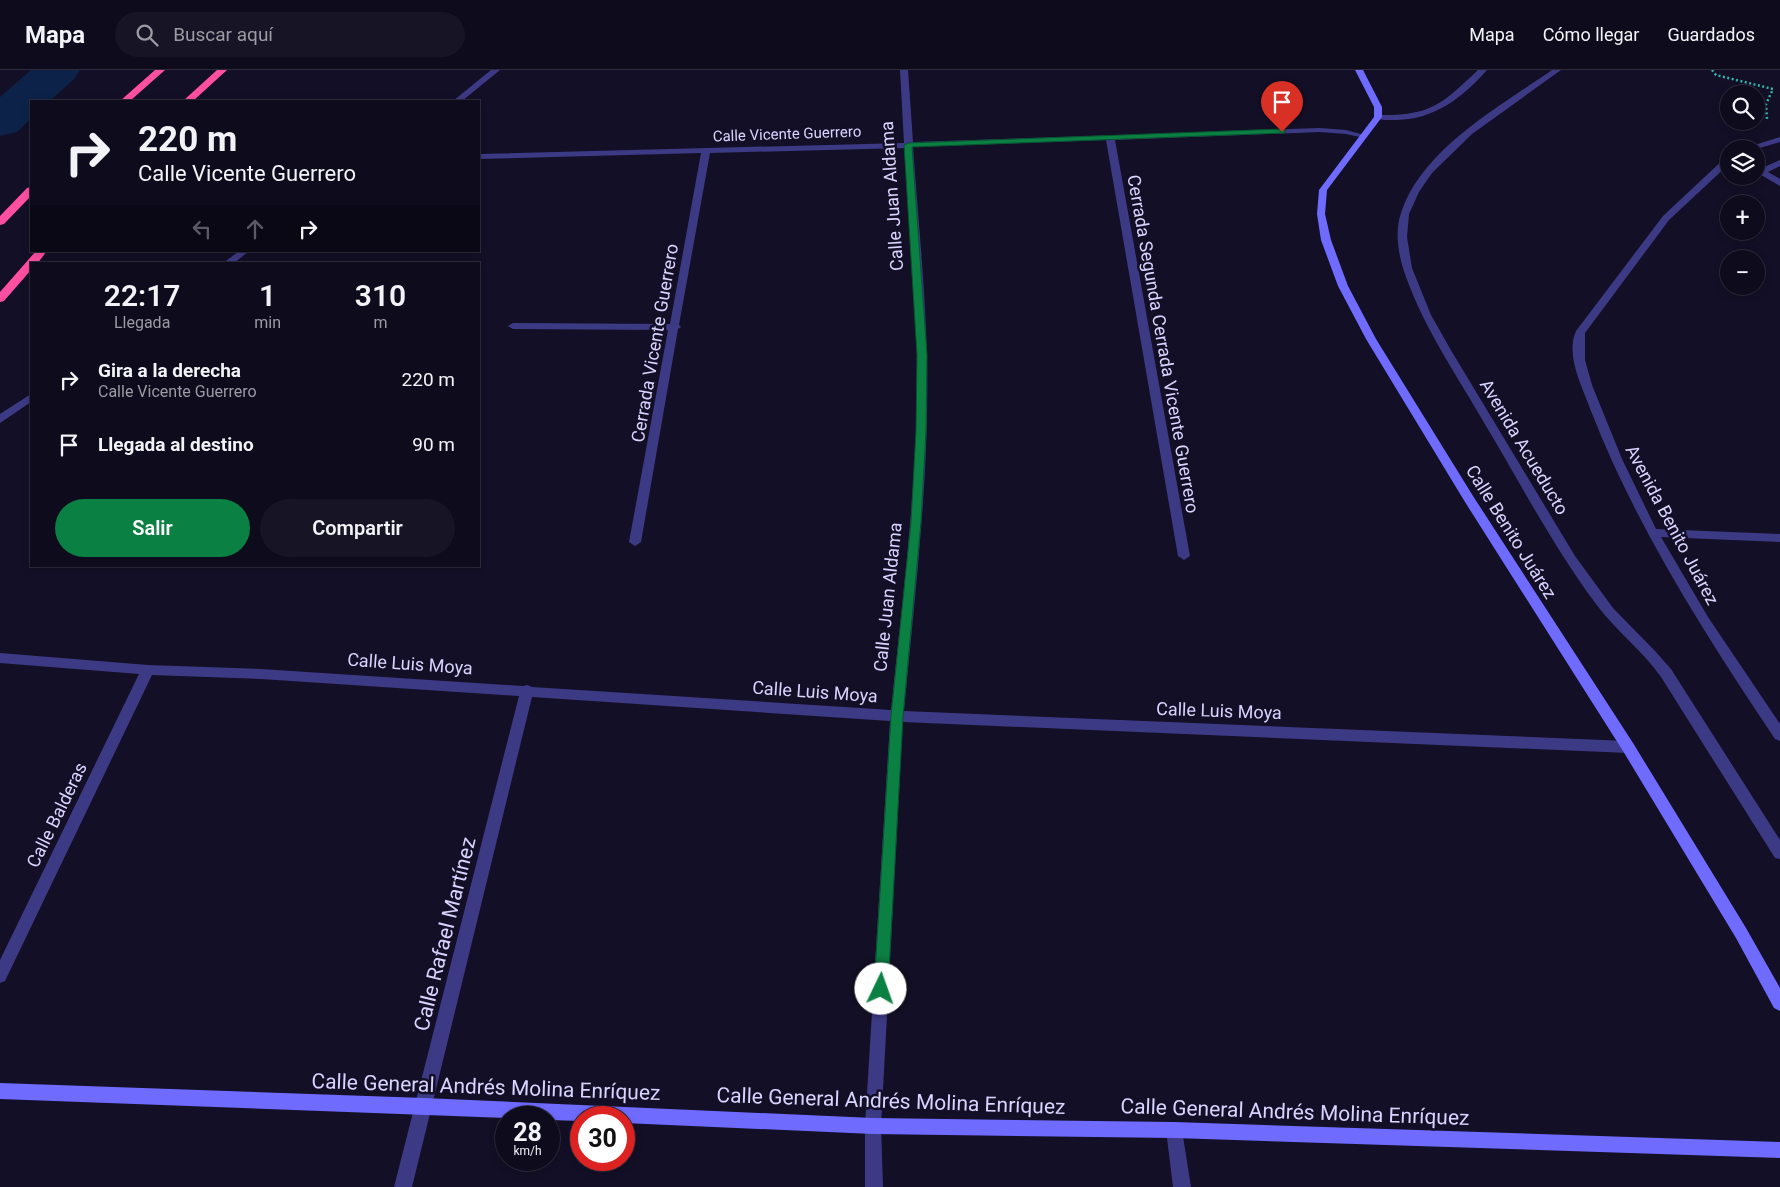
<!DOCTYPE html>
<html lang="es">
<head>
<meta charset="utf-8">
<style>
  body { margin:0; font-family:Roboto,sans-serif; background:#171425; color:#f1f3f6; height:100vh; display:flex; flex-direction:column; font-size:19px; white-space:nowrap }
  * { box-sizing:border-box; margin:0 }
  p { font-size:16px; color:#9b9ba3 }
  .icon { flex:none; width:28px; height:28px; fill:none; stroke:currentColor; stroke-width:2; stroke-linecap:round; stroke-linejoin:round }
  .map { position:relative; flex:1; overflow:hidden }
  .sheet { position:absolute; left:30px; top:192px; width:450px; height:305px; display:flex; flex-direction:column; background:#0e0b1c; border-radius:0px; box-shadow:0 2px 8px #0003,0 0 0 1px #2e2b3b }
  .sheet>* { flex:none }
  .guide { position:absolute; left:30px; top:30px; width:450px; height:152px; border-radius:0px; box-shadow:0 2px 8px #0003,0 0 0 1px #2e2b3b; background:#0e0b1c; color:#f1f3f6; overflow:hidden }
  .buttons { position:absolute; left:1720px; top:15px; display:grid; gap:10px }
  .buttons a { display:grid; place-items:center; width:45px; height:45px; border-radius:50%; background:#0e0b1c; box-shadow:0 2px 8px #0003,0 0 0 1px #2e2b3b; font-size:25px }
  .speed { position:absolute; left:495px; top:1036px; display:flex; gap:10px; font-size:25px; font-weight:700; text-align:center }
  .speed>* { display:grid; place-content:center; width:65px; height:65px; border-radius:50%; background:#0e0b1c; box-shadow:0 2px 8px #0003,0 0 0 1px #2e2b3b; line-height:1 }
  .speed small { font-size:12px; font-weight:400 }
  .speed .limit { border:8px solid #d22; background:#fff; color:#111 }
  .pin { position:absolute; display:grid; place-items:center; width:42px; height:42px; color:#fff; margin:-51px -21px; border-radius:50% 50% 50% 0; rotate:-45deg; box-shadow:0 0 5px #0007 }
  .pin .icon { rotate:45deg }
  .me { position:absolute; width:55px; margin:-28px; rotate:3deg; stroke-linejoin:round; filter:drop-shadow(0 0 4px #0008) }
  .turn { display:flex; align-items:center; gap:18px; height:105px; padding:0 25px; font-size:22px }
  .turn .icon { width:65px; height:65px; stroke-width:2.5 }
  .turn b { display:block; font-size:35px; line-height:42px }
  .lanes { display:flex; align-items:center; height:48px; padding:0 25px; background:#0003; justify-content:center; gap:25px; direction:ltr }
  .lanes .off { opacity:.35 }
  .eta { display:flex; justify-content:space-evenly; align-items:center; height:85px; text-align:center }
  .eta b { font-size:30px; font-weight:600; line-height:35px }
  .primary-button { display:flex; gap:10px; margin-top:auto; padding:10px 25px }
  .primary-button a { flex:1; height:58px; border-radius:30px; background:#0b8043; color:#fff; font-size:20px; font-weight:600; line-height:58px; text-align:center }
  .primary-button a+a { background:#171425; color:#f1f3f6 }
  ul { padding:0; list-style:none }
  li { display:flex; align-items:center; gap:15px; height:65px; padding:0 25px }
  li div { flex:1 }
  li b { display:block; font-size:19px }
  li em { font-style:normal }
  header { display:flex; align-items:center; gap:30px; box-sizing:border-box; height:70px; padding:0 25px; background:#0e0b1c; border-bottom:1px solid #2e2b3b }
  header strong { font-size:24px }
  nav { display:flex; gap:28px; margin-inline-start:auto; font-size:18px }
  .search { width:350px; height:45px; background:#171425; display:flex; align-items:center; gap:12px; box-sizing:border-box; padding:0 18px; border-radius:28px; color:#9b9ba3; font-size:19px }
  .map>svg:first-child { display:block }
</style>
</head>
<body>
<header>
<strong>Mapa</strong>
<div class="search"><svg class="icon" aria-label="search" viewBox="0 0 24 24"><circle cx="10" cy="10" r="6"/><path d="M15 15l6 6"/></svg>Buscar aquí</div>
<nav><a>Mapa</a><a>Cómo llegar</a><a>Guardados</a></nav>
</header>
<div class="map">
<svg width="1780" height="1117" viewBox="0 0 1780 1117">
  <rect width="100%" height="100%" fill="#130f26"/>
  <g fill="none" stroke-linecap="round" stroke-linejoin="round">
    <!-- river -->
    <path fill="#0c2248" fill-rule="evenodd" d="M31,0H80L74,9L50,31H31V49L17,62L0,66V27Z"/>
    <!-- path -->
    <path stroke="#2fb8b0" stroke-width="2.5" stroke-dasharray="2 2.5" stroke-linecap="butt" d="M1712,0L1716,5L1773,19L1766,34L1767,49"/>
    <!-- lane -->
    <path fill="#3d3a85" fill-rule="evenodd" d="M1780,90V96L1768,102L1780,109V116L1756,102V95L1762,98Z"/>
    <!-- street -->
    <path fill="#3d3a85" fill-rule="evenodd" d="M491,0H500L462,31H453Z
      M900,0H908L913,72L1320,58L1346,60L1368,66L1364,68L1346,64L1320,62L1115,70L1190,486L1184,490L1178,486L1106,70L913,77C918,146 925,216 927,285C930,404 915,523 904,641L1628,671L1633,673L1635,677L1633,681L1628,683L903,652L881,1056L883,1117H865V1056L890,651L532,627L412,1117H394L519,626L261,609L152,605L5,911L0,913V890L139,604L0,593V583L148,595L261,599L523,616L527,615L532,617L891,640C903,523 919,404 917,285C916,216 909,147 905,78L710,83L679,255L681,257L678,259L641,472L635,476L629,472L668,260L513,259L508,256L513,253L670,254L701,83L479,89V84L904,73Z
      M1478,0H1487C1462,28 1435,49 1397,50C1389,50 1380,51 1374,47L1378,45C1431,46 1442,34 1478,0Z
      M1552,0H1561L1472,64L1432,103L1419,122L1409,144L1407,167L1412,198L1431,245L1452,282L1575,486L1613,538L1655,581L1671,599L1780,770V789L1775,788L1661,607C1642,580 1615,560 1596,534C1554,478 1522,416 1486,356C1458,307 1425,260 1406,207C1399,188 1394,163 1401,143C1422,79 1499,37 1552,0Z
      M1780,67V72L1756,79H1742Z
      M1726,87H1729V94L1669,150L1585,263V290L1592,315L1622,389L1656,459L1780,464V472L1661,467L1708,547L1780,654V671L1775,669C1705,564 1637,459 1591,341C1583,318 1565,286 1576,261L1663,146Z
      M239,181H249L233,194H222Z
      M31,324V332L0,353V344Z
      M1174,1052L1180,1054L1182,1060L1191,1117H1173L1166,1060L1168,1054Z"/>
    <!-- secondary -->
    <path fill="#6f6bff" fill-rule="evenodd" d="M1355,0H1363L1382,37V47L1327,120L1325,144L1331,170L1348,216L1376,269L1473,426L1633,673L1746,858L1780,918V941L1774,938L1736,868L1623,681L1465,432L1366,269L1338,216L1321,170L1317,144L1319,120L1374,47V37Z
      M0,1013L424,1028L873,1048L1174,1052L1780,1072V1088L1174,1068L873,1064L624,1053V1048H581V1051L549,1050V1048H506L0,1029Z"/>
    <!-- highway -->
    <path fill="#ff4fa3" fill-rule="evenodd" d="M155,0H165L130,31H120Z
      M217,0H227L193,31H183Z
      M31,117V126L4,154L0,155V146L27,118Z
      M36,181H47L37,194H31V200L4,231L0,232V222Z"/>
  </g>
  <!-- route -->
  <path fill="#0b8043" stroke="#07532c" d="M1282,59L1285,60V63L912,77L927,285L926,361L921,452L903,646L888,919L886,924L881,926L876,924L874,919L891,646L911,452L916,361L917,285L904,75L908,73Z"/>
  <g text-anchor="middle" stroke-width="5" stroke-linejoin="round" paint-order="stroke">
    <!-- far-street labels -->
    <g font-size="15" fill="#d9d4ff" stroke="#130f26">
      <text transform="translate(787 64) rotate(-2)" y="5">Calle Vicente Guerrero</text>
    </g>
    <!-- street labels -->
    <g font-size="18" fill="#d9d4ff" stroke="#130f26">
      <text transform="translate(892 126) rotate(-94)" y="6">Calle Juan Aldama</text>
      <text transform="translate(655 273) rotate(-80)" y="6">Cerrada Vicente Guerrero</text>
      <text transform="translate(1163 274) rotate(80)" y="6">Cerrada Segunda Cerrada Vicente Guerrero</text>
      <text transform="translate(1524 377) rotate(59)" y="6">Avenida Acueducto</text>
      <text transform="translate(1672 455) rotate(62)" y="6">Avenida Benito Juárez</text>
      <text transform="translate(1511 462) rotate(58)" y="6">Calle Benito Juárez</text>
      <text transform="translate(888 527) rotate(-84)" y="6">Calle Juan Aldama</text>
      <text transform="translate(410 594) rotate(4)" y="6">Calle Luis Moya</text>
      <text transform="translate(815 622) rotate(4)" y="6">Calle Luis Moya</text>
      <text transform="translate(1219 641) rotate(2)" y="6">Calle Luis Moya</text>
      <text transform="translate(57 745) rotate(-64)" y="6">Calle Balderas</text>
    </g>
    <!-- near-street labels -->
    <g font-size="21" fill="#d9d4ff" stroke="#130f26">
      <text transform="translate(445 864) rotate(-76)" y="7">Calle Rafael Martínez</text>
      <text transform="translate(486 1017) rotate(2)" y="7">Calle General Andrés Molina Enríquez</text>
      <text transform="translate(891 1031) rotate(2)" y="7">Calle General Andrés Molina Enríquez</text>
      <text transform="translate(1295 1042) rotate(2)" y="7">Calle General Andrés Molina Enríquez</text>
    </g>
  </g>
</svg>
<div class="buttons">
<a><svg class="icon" aria-label="search" viewBox="0 0 24 24"><circle cx="10" cy="10" r="6"/><path d="M15 15l6 6"/></svg></a>
<a><svg class="icon" aria-label="layers" viewBox="0 0 24 24"><path d="M12 4l9 5-9 5-9-5zM3 14l9 5 9-5"/></svg></a>
<a>+</a>
<a>−</a>
</div>
<div class="speed"><div>28<small>km/h</small></div><div class="limit">30</div></div>
<div class="pin" style="left:1282px;top:62px;background:#d93025"><svg class="icon" aria-label="arrive" viewBox="0 0 24 24"><path d="M6 21V4h12l-3 4 3 4H6"/></svg></div>
<svg class="me" style="left:881px;top:919px" viewBox="-20 -20 40 40"><circle r="19" fill="#fff"/><path d="M0-13L10 11 0 6-10 11z" fill="#0b8043"/></svg>
<div class="guide">
<div class="turn"><svg class="icon" aria-label="right" viewBox="0 0 24 24"><path d="M7 20v-9h11M14 6l5 5-5 5"/></svg><div><b>220 m</b>Calle Vicente Guerrero</div></div>
<div class="lanes"><svg class="icon off" aria-label="left" viewBox="0 0 24 24"><path d="M17 20v-9H6M10 6l-5 5 5 5"/></svg><svg class="icon off" aria-label="ahead" viewBox="0 0 24 24"><path d="M12 20V5M6 11l6-6 6 6"/></svg><svg class="icon" aria-label="right" viewBox="0 0 24 24"><path d="M7 20v-9h11M14 6l5 5-5 5"/></svg></div>
</div>
<section class="sheet">
<div class="eta">
<div><b>22:17</b><p>Llegada</p></div>
<div><b>1</b><p>min</p></div>
<div><b>310</b><p>m</p></div>
</div>
<ul>
<li><svg class="icon" aria-label="right" viewBox="0 0 24 24"><path d="M7 20v-9h11M14 6l5 5-5 5"/></svg><div><b>Gira a la derecha</b><p>Calle Vicente Guerrero</p></div><em>220 m</em></li>
<li><svg class="icon" aria-label="arrive" viewBox="0 0 24 24"><path d="M6 21V4h12l-3 4 3 4H6"/></svg><div><b>Llegada al destino</b></div><em>90 m</em></li>
</ul>
<div class="primary-button"><a>Salir</a><a>Compartir</a></div>
</section>
</div>
</body>
</html>
